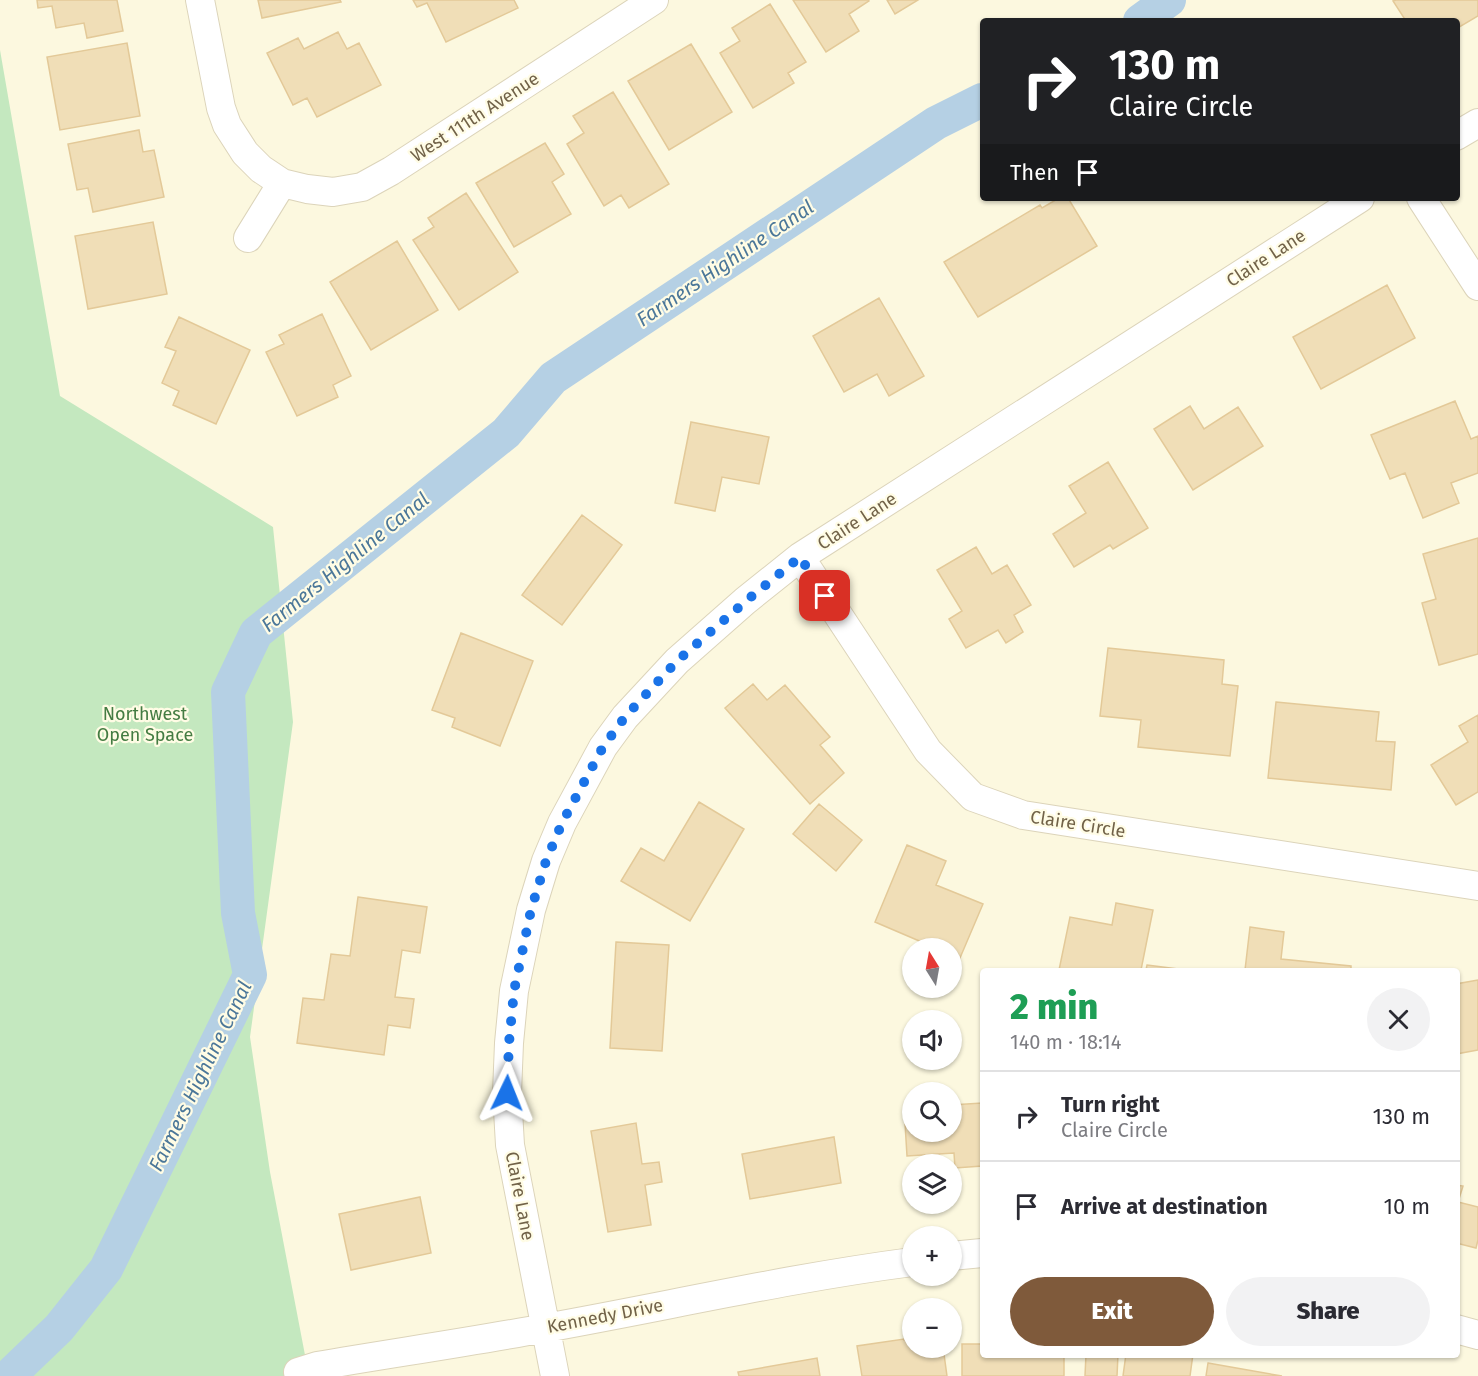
<!DOCTYPE html>
<html lang="en">
<head>
<meta charset="utf-8">
<style>
  body { margin:0; font-family:"Fira Sans",sans-serif; background:#f2f2f3; color:#2b2b33; height:100vh; display:flex; flex-direction:column; font-size:22px; white-space:nowrap }
  * { box-sizing:border-box; margin:0 }
  p { font-size:20px; color:#7c7c81 }
  .icon { flex:none; width:33px; height:33px; fill:none; stroke:currentColor; stroke-width:2; stroke-linecap:round; stroke-linejoin:round }
  .map { position:relative; flex:1; overflow:hidden }
  .drawer { position:absolute; left:980px; top:968px; width:480px; height:390px; display:flex; flex-direction:column; background:#fff; border-radius:6px; box-shadow:0 2px 4px #0004 }
  .drawer>* { flex:none }
  .top-card { position:absolute; left:980px; top:18px; width:480px; height:183px; border-radius:6px; box-shadow:0 2px 4px #0004; background:#202124; color:#fff; overflow:hidden }
  .needle { width:39px; rotate:349deg }
  .controls { position:absolute; left:902px; top:938px; display:grid; gap:12px }
  .controls a { display:grid; place-items:center; width:60px; height:60px; border-radius:50%; background:#fff; box-shadow:0 2px 4px #0004; font-size:30px }
  .pin { position:absolute; display:grid; place-items:center; width:51px; height:51px; color:#fff; margin:-26px; border-radius:12px; box-shadow:0 3px 9px #0006 }
  .me { position:absolute; width:66px; margin:-33px; rotate:2deg; stroke-linejoin:round; filter:drop-shadow(0 0 4px #0008) }
  .turn { display:flex; align-items:center; gap:21px; height:126px; padding:0 30px; font-size:27px }
  .turn .icon { width:78px; height:78px; stroke-width:2.5 }
  .turn b { display:block; font-size:42px; line-height:51px }
  .then { display:flex; align-items:center; height:57px; padding:0 30px; background:#0003; gap:12px; font-size:22px }
  .round { display:grid; place-items:center; flex:none; width:63px; height:63px; border-radius:32px; background:#f2f2f3 }
  .head { display:flex; align-items:center; justify-content:space-between; height:102px; padding:0 30px }
  h1 { font-size:36px; font-weight:800; line-height:45px; color:#1e9e55 }
  .button { display:flex; gap:12px; margin-top:auto; padding:12px 30px }
  .button a { flex:1; height:69px; border-radius:36px; background:#7f5a3b; color:#fff; font-size:24px; font-weight:800; line-height:69px; text-align:center }
  .button a+a { background:#f2f2f3; color:#2b2b33 }
  ul { padding:0; list-style:none }
  li { display:flex; align-items:center; gap:18px; height:90px; padding:0 30px; border-top:2px solid #e1e1e2 }
  li div { flex:1 }
  li b { display:block; font-size:22px }
  li em { font-style:normal }
  .map>svg:first-child { display:block }
</style>
</head>
<body>
<div class="map">
<svg width="1478" height="1376" viewBox="0 0 1478 1376">
  <rect width="100%" height="100%" fill="#fcf8df"/>
  <!-- green -->
  <path fill="#c4e8bf" d="M0,50L60,396L273,527L293,722L250,1037L270,1172L309,1376H0Z"/>
  <g fill="none" stroke-linecap="round" stroke-linejoin="round">
    <!-- canal -->
    <path stroke="#b5d0e4" stroke-width="34" d="M1140,21L1169,0
      M9,1376L59,1328L106,1269L250,975L238,913L228,692L256,633L506,433L553,378L936,123L982,100"/>
  </g>
  <!-- building -->
  <path fill="#f0deb7" stroke="#e3c998" stroke-width="1.5" d="M37,0H117L123,31L87,38L84,23L56,28L52,6L38,8Z
    M258,0H340L341,2L262,18Z
    M413,0H514L518,8L446,42L427,3L417,7Z
    M793,0H868L869,1L849,14L859,31L826,52Z
    M887,0H918L895,14Z
    M1396,0H1478V16L1456,29V21H1406L1393,1Z
    M770,4L806,62L788,73L794,83L753,108L720,53L740,41L732,28Z
    M338,32L347,49L359,43L381,85L317,117L307,98L293,105L267,53L298,38L304,49Z
    M127,43L140,116L60,130L47,57Z
    M691,44L732,112L669,150L628,81Z
    M613,92L669,184L629,208L621,195L604,206L567,144L584,133L573,116Z
    M139,130L143,152L154,150L164,197L93,212L88,188L77,190L68,144Z
    M545,143L564,174L552,182L571,214L514,247L476,183Z
    M466,193L518,272L459,310L413,240L434,227L428,218Z
    M1059,198H1068L1097,246L978,317L944,262L1040,205L1042,208Z
    M153,222L167,294L88,309L75,236Z
    M397,241L438,310L371,350L330,282Z
    M1387,285L1415,338L1321,389L1293,337Z
    M879,298L924,376L889,396L877,374L844,392L813,336Z
    M322,314L351,376L333,385L338,397L297,416L266,352L284,344L279,335Z
    M179,317L250,350L216,424L173,405L179,391L162,383L176,351L165,347Z
    M1455,401L1471,439L1478,436V473L1451,483L1459,503L1423,518L1405,473L1390,479L1371,435Z
    M1190,406L1204,429L1238,407L1263,446L1193,490L1154,429Z
    M691,422L769,437L759,484L722,477L715,511L675,503Z
    M1108,462L1148,528L1113,549L1110,545L1074,567L1053,534L1086,513L1069,486Z
    M582,515L622,545L562,625L522,595Z
    M1478,538V654L1439,665L1422,603L1436,599L1423,554Z
    M976,547L992,574L1007,565L1031,605L1014,615L1023,632L1006,643L998,630L966,648L949,619L962,611L937,570Z
    M461,633L533,661L500,746L452,727L455,718L432,710Z
    M1108,648L1224,660L1222,684L1238,686L1230,756L1138,747L1141,720L1100,716Z
    M753,684L767,700L785,685L830,737L820,745L844,773L810,804L725,708Z
    M1276,702L1379,712L1376,741L1395,742L1391,790L1268,778Z
    M1478,715V792L1456,805L1431,765L1468,742L1459,726Z
    M699,802L744,829L690,921L621,881L641,848L664,861Z
    M819,804L862,840L836,871L793,834Z
    M907,845L946,861L936,885L983,904L951,979V948H922L924,943L875,922Z
    M358,897L427,907L420,953L402,950L395,997L414,999L410,1028L388,1025L384,1055L297,1043L303,998L324,1000L331,954L350,956Z
    M1116,903L1153,910L1141,970H1059L1070,917L1112,925Z
    M1250,927L1284,932L1281,959L1351,966V970H1245Z
    M616,942L669,945L662,1051L610,1048Z
    M1147,965L1186,970H1146Z
    M1478,980V1050L1456,1054V984Z
    M982,1103V1166L955,1168L954,1153L907,1156L904,1107H912V1131H951V1105Z
    M636,1123L642,1164L659,1162L662,1182L645,1185L651,1225L608,1232L591,1131Z
    M834,1137L841,1183L750,1199L742,1154Z
    M1456,1185L1463,1186L1458,1202L1478,1207V1240L1476,1248L1456,1243Z
    M420,1197L431,1253L351,1270L339,1214Z
    M904,1339V1340L912,1339V1347H943L947,1376H862L857,1346Z
    M962,1344H982V1354H1064V1376H962Z
    M1086,1354H1118L1117,1376H1085Z
    M1126,1354H1193L1190,1376H1123Z
    M817,1358L820,1376H739L738,1372Z
    M1208,1363L1282,1376H1206Z"/>
  <g fill="none" stroke-linecap="round" stroke-linejoin="round">
    <!-- minor casing -->
    <g stroke="#dcd4ba" stroke-width="30">
      <path id="minor" d="M200,0L221,108L227,125L245,153L261,169L282,183L307,189L333,192L362,187L391,171L654,0
        M1456,136L1478,123
        M1421,198L1478,286
        M248,238L282,183
        M800,557L928,751L973,797L1023,815L1478,886
        M951,1256L982,1253
        M1456,1329L1478,1335
        M299,1376L298,1372L317,1366C393,1353 470,1342 545,1328C668,1306 789,1278 912,1262
        M555,1376L510,1145L507,1093L509,1043L514,991L531,910L546,861L562,823L603,747L625,717L677,661L745,601L800,557L1360,198"/>
    </g>
    <!-- minor -->
    <use href="#minor" stroke="#fff" stroke-width="28"/>
  </g>
  <g fill="none" stroke-linecap="round" stroke-linejoin="round">
    <!-- route -->
    <path stroke="#1a73e8" stroke-width="10" stroke-dasharray="0 18" d="M507,1093L509,1043L514,991L531,910L546,861L562,823L603,747L625,717L677,661L746,601L800,557L825,596"/>
  </g>
  <g text-anchor="middle" stroke-width="4.5" stroke-linejoin="round" paint-order="stroke">
    <!-- street labels -->
    <g font-size="18" fill="#716248" stroke="#fffce5">
      <text transform="translate(475 117) rotate(-33)" y="6">West 111th Avenue</text>
      <text transform="translate(1266 258) rotate(-33)" y="6">Claire Lane</text>
      <text transform="translate(857 521) rotate(-33)" y="6">Claire Lane</text>
      <text transform="translate(1078 824) rotate(9)" y="6">Claire Circle</text>
      <text transform="translate(520 1196) rotate(79)" y="6">Claire Lane</text>
      <text transform="translate(605 1316) rotate(-11)" y="6">Kennedy Drive</text>
    </g>
    <!-- park labels -->
    <g font-size="18" fill="#447c42" stroke="#fffce5">
      <text x="145" y="720">Northwest<tspan x="145" dy="21">Open Space</tspan></text>
    </g>
    <!-- water labels -->
    <g font-size="20" font-style="italic" fill="#4b7799" stroke="#fffce5">
      <text transform="translate(725 263) rotate(-34)" y="7">Farmers Highline Canal</text>
      <text transform="translate(345 562) rotate(-39)" y="7">Farmers Highline Canal</text>
      <text transform="translate(200 1076) rotate(-64)" y="7">Farmers Highline Canal</text>
    </g>
  </g>
</svg>
<div class="controls">
<a><svg class="needle" viewBox="-14 -14 28 28"><path d="M0-13l5 13h-10z" fill="#e53935"/><path d="M0 13l5-13h-10z" fill="#7c7c81"/></svg></a>
<a><svg class="icon" aria-label="sound" viewBox="0 0 24 24"><path d="M4 9h4l5-4v14l-5-4H4zM17 9q2 3 0 6"/></svg></a>
<a><svg class="icon" aria-label="search" viewBox="0 0 24 24"><circle cx="10" cy="10" r="6"/><path d="M15 15l6 6"/></svg></a>
<a><svg class="icon" aria-label="layers" viewBox="0 0 24 24"><path d="M12 4l9 5-9 5-9-5zM3 14l9 5 9-5"/></svg></a>
<a>+</a>
<a>−</a>
</div>
<div class="pin" style="left:825px;top:596px;background:#d93025"><svg class="icon" aria-label="arrive" viewBox="0 0 24 24"><path d="M6 21V4h12l-3 4 3 4H6"/></svg></div>
<svg class="me" style="left:507px;top:1093px" viewBox="-20 -20 40 40"><path d="M0-17L14 15 0 8-14 15z" fill="#1a73e8" stroke="#fff" stroke-width="4"/></svg>
<div class="top-card">
<div class="turn"><svg class="icon" aria-label="right" viewBox="0 0 24 24"><path d="M7 20v-9h11M14 6l5 5-5 5"/></svg><div><b>130 m</b>Claire Circle</div></div>
<div class="then">Then<svg class="icon" aria-label="arrive" viewBox="0 0 24 24"><path d="M6 21V4h12l-3 4 3 4H6"/></svg></div>
</div>
<section class="drawer">
<div class="head"><div><h1>2 min</h1><p>140 m · 18:14</p></div><a class="round"><svg class="icon" aria-label="close" viewBox="0 0 24 24"><path d="M6 6l12 12M18 6L6 18"/></svg></a></div>
<ul>
<li><svg class="icon" aria-label="right" viewBox="0 0 24 24"><path d="M7 20v-9h11M14 6l5 5-5 5"/></svg><div><b>Turn right</b><p>Claire Circle</p></div><em>130 m</em></li>
<li><svg class="icon" aria-label="arrive" viewBox="0 0 24 24"><path d="M6 21V4h12l-3 4 3 4H6"/></svg><div><b>Arrive at destination</b></div><em>10 m</em></li>
</ul>
<div class="button"><a>Exit</a><a>Share</a></div>
</section>
</div>
</body>
</html>
